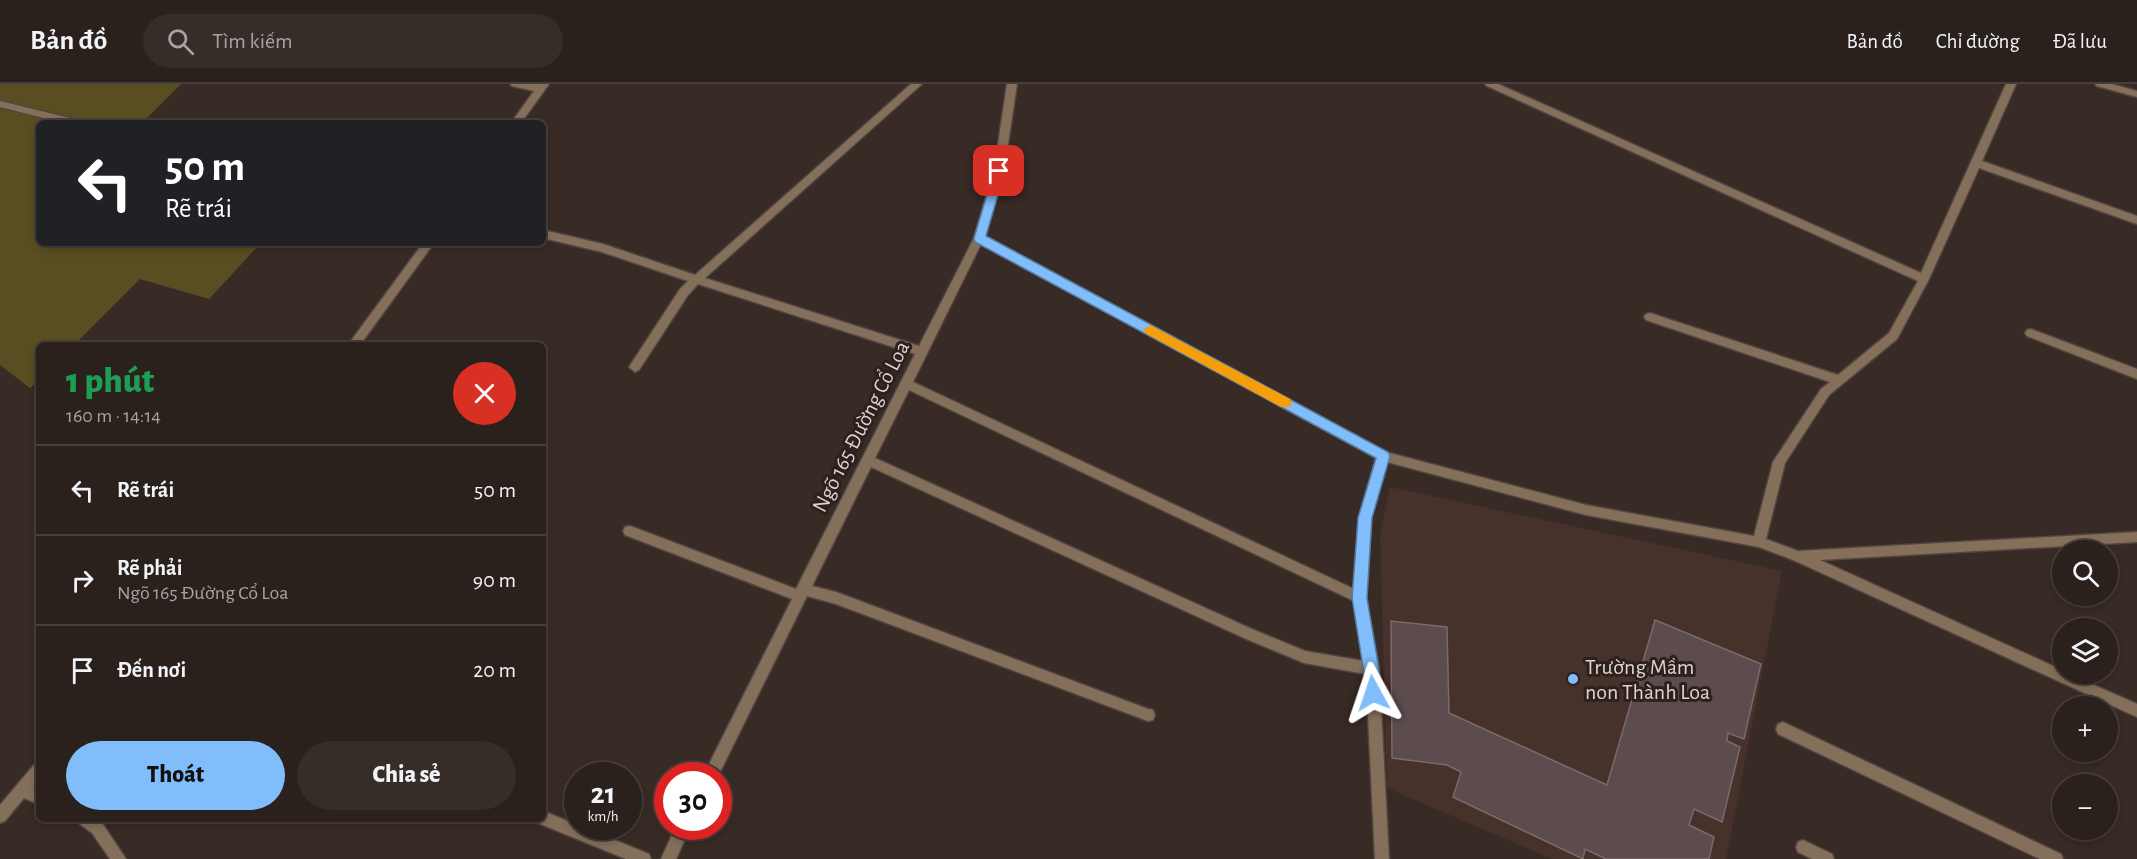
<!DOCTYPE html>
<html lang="vi">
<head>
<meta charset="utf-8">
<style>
  body { margin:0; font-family:"Alegreya Sans",sans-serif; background:#362d29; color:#f1f3f6; height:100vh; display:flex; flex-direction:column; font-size:22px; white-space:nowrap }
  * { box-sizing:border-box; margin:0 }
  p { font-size:20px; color:#a5a3a3 }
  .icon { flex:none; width:33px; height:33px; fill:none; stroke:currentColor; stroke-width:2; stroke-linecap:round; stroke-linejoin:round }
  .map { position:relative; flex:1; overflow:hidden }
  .sheet { position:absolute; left:36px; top:258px; width:510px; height:480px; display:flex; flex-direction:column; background:#2a201c; border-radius:9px; box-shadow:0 3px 9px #0003,0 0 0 2px #463e3b }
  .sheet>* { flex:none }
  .top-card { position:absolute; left:36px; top:36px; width:510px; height:126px; border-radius:9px; box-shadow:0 3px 9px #0003,0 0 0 2px #463e3b; background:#202124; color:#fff; overflow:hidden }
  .buttons { position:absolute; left:2052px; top:456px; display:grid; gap:12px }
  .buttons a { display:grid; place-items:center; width:66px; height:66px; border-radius:50%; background:#2a201c; box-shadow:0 3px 9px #0003,0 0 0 2px #463e3b; font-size:30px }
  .speed { position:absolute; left:564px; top:678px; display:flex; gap:12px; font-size:30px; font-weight:700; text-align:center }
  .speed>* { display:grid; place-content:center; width:78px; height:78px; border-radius:50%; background:#2a201c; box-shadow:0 3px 9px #0003,0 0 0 2px #463e3b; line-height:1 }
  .speed small { font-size:15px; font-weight:400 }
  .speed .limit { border:9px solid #d22; background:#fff; color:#111 }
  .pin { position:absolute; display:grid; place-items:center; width:51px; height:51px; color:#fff; margin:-26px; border-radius:12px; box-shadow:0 3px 9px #0006 }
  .me { position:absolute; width:66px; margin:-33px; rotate:355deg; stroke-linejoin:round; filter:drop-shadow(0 0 4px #0008) }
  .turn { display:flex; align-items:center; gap:21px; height:126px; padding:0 30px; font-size:27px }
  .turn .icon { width:78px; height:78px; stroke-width:2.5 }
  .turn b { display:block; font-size:42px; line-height:51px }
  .round { display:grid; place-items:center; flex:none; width:63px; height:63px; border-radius:32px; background:#362d29 }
  .overview { display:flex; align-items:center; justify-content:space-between; height:102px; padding:0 30px }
  h1 { font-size:36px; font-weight:800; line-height:45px; color:#1e9e55 }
  .action { display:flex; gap:12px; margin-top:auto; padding:12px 30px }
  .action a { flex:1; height:69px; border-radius:36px; background:#81bdfa; color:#111; font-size:24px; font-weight:800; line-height:69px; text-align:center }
  .action a+a { background:#362d29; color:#f1f3f6 }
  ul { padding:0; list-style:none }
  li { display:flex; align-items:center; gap:18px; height:90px; padding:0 30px; border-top:2px solid #463e3b }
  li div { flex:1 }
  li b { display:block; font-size:22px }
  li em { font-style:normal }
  header { display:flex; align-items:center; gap:36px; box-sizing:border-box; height:84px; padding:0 30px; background:#2a201c; border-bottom:2px solid #463e3b }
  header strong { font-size:28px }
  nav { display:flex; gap:33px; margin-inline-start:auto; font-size:21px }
  .search { width:420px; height:54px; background:#362d29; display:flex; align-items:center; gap:15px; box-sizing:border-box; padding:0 21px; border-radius:33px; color:#a5a3a3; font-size:22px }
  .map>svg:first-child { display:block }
</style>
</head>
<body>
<header>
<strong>Bản đồ</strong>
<div class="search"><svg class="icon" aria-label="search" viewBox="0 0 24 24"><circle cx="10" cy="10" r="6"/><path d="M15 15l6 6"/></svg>Tìm kiếm</div>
<nav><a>Bản đồ</a><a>Chỉ đường</a><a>Đã lưu</a></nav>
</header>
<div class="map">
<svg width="2137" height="775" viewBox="0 0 2137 775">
  <rect width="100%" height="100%" fill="#382a25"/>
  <!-- built -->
  <path fill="#46312b" d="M1390,403L1782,487L1726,775H1552L1387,704L1380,449Z"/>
  <!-- green -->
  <path fill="#584e22" d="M0,0H181L142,39H39V159H261L209,215L140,195L74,261H39V296L30,304L0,281Z"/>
  <!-- building -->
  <path fill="#5c4c4e" stroke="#7b696c" stroke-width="1.5" d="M1655,536L1761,580L1744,655L1728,649L1727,657L1740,663L1722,738L1694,725L1689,741L1714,753L1709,775H1606L1585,765L1583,775L1453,713L1461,688L1447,681L1392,674L1391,537L1447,543L1449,629L1607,701Z"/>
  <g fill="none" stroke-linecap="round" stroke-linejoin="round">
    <!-- street casing -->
    <g stroke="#524540" stroke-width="3">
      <path id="street" d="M510,0H549L521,39H511L534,7L512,2Z
        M911,0H922L705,194L919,262L974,154L994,87L1007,0H1017L1004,87L985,152L1386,368L1586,421L1754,452L1773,378L1821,305L1830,298L1646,236L1644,233L1646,230L1650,229L1838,291L1889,249L1918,197L1487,2L1485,0H1498L1921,189L2006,0H2016L1982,77L2137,132V140L1979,84L1929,195L1897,255L1829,311L1785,379L1766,455L1798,467L2137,448V458L1820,476L2062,586V590H2069L2137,620V633L1793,476L1759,463L1586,431L1387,378L1371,433L1366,514L1379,585L1389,775H1375L1366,590L1304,579L1244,554L871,383L812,502L836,508L1148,625L1153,626L1155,631L1153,636L1148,637L836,520L807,512L718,692H703L792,515L625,451L623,447L625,443L629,442L633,443L796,505L915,270L698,200L688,211L639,286L635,288L629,283L631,280L680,205L688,197L602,168L543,154V146L603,160L695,191ZM981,160L1376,374L1359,433L1354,505L913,298ZM909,306L1354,517L1364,577L1305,567L1254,546L875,374Z
        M2095,0H2112L2137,7V13L2097,2Z
        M0,17L78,36L83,39H64L0,23Z
        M423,159H434L360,261H348Z
        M2031,245L2137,285V295L2027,252L2025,249L2027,246Z
        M1783,638L2061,770L2063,775H2040L1778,650L1776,645L1778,640Z
        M39,679V697L33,704L39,706V720L24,714L5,737L0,739V721L34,681Z
        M543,727L649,770L651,775H626L538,739L536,735H543Z
        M78,735H97L102,739L126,775H110L92,749L80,740Z
        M676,742H691L676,775H661Z
        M1803,756L1832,770L1834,775H1812L1798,768L1796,763L1798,758Z"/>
    </g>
    <!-- street -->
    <use href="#street" fill="#846f5a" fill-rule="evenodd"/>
  </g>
  <!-- route -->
  <path fill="#81bdfa" stroke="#547ba2" stroke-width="1.5" d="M999,83L1005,87L986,152L1388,368L1390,372L1372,434L1367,514L1379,585L1381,609L1379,614L1373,616L1368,614L1352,514L1358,434L1376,374L975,158L974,154L994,87Z"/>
  <!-- slow -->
  <path fill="#f59e0b" d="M1150,241L1290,315L1292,319L1290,323H1281L1145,249L1143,246Z"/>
  <!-- markers -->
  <circle fill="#81bdfa" stroke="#2e201c" stroke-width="2" cx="1573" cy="595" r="6"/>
  <g text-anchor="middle" stroke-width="6" stroke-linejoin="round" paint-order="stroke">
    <!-- street labels -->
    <g font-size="22" fill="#ddd3d0" stroke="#2e201c">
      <text transform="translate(860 342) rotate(-63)" y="8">Ngõ 165 Đường Cổ Loa</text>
    </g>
    <!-- poi labels -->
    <g font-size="22" fill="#ddd3d0" stroke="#2e201c" text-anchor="start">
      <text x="1585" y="590">Trường Mầm<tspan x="1585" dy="25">non Thành Loa</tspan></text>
    </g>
  </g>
</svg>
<div class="buttons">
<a><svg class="icon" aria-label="search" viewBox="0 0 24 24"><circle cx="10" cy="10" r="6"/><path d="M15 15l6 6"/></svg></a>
<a><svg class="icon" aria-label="layers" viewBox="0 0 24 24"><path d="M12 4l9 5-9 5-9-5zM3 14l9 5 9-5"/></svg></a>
<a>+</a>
<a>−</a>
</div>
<div class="speed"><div>21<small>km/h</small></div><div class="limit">30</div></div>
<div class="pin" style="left:999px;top:87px;background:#d93025"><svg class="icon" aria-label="arrive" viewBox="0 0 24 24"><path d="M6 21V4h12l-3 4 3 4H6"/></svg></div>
<svg class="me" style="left:1373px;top:609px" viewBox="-20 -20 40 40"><path d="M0-17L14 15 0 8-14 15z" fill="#81bdfa" stroke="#fff" stroke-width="4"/></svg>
<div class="top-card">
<div class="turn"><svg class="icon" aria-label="left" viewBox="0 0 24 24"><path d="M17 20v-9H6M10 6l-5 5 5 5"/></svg><div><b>50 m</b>Rẽ trái</div></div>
</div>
<section class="sheet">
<div class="overview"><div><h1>1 phút</h1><p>160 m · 14:14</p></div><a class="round" style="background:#d93025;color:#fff"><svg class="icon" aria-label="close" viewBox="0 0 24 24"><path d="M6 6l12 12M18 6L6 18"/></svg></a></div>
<ul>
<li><svg class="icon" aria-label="left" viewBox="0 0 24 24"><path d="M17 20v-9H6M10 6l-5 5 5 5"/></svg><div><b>Rẽ trái</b></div><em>50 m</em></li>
<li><svg class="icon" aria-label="right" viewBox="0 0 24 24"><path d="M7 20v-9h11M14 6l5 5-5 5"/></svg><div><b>Rẽ phải</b><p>Ngõ 165 Đường Cổ Loa</p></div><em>90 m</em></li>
<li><svg class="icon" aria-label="arrive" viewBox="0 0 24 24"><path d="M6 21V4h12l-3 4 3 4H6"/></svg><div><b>Đến nơi</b></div><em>20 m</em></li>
</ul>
<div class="action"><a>Thoát</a><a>Chia sẻ</a></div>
</section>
</div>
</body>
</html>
